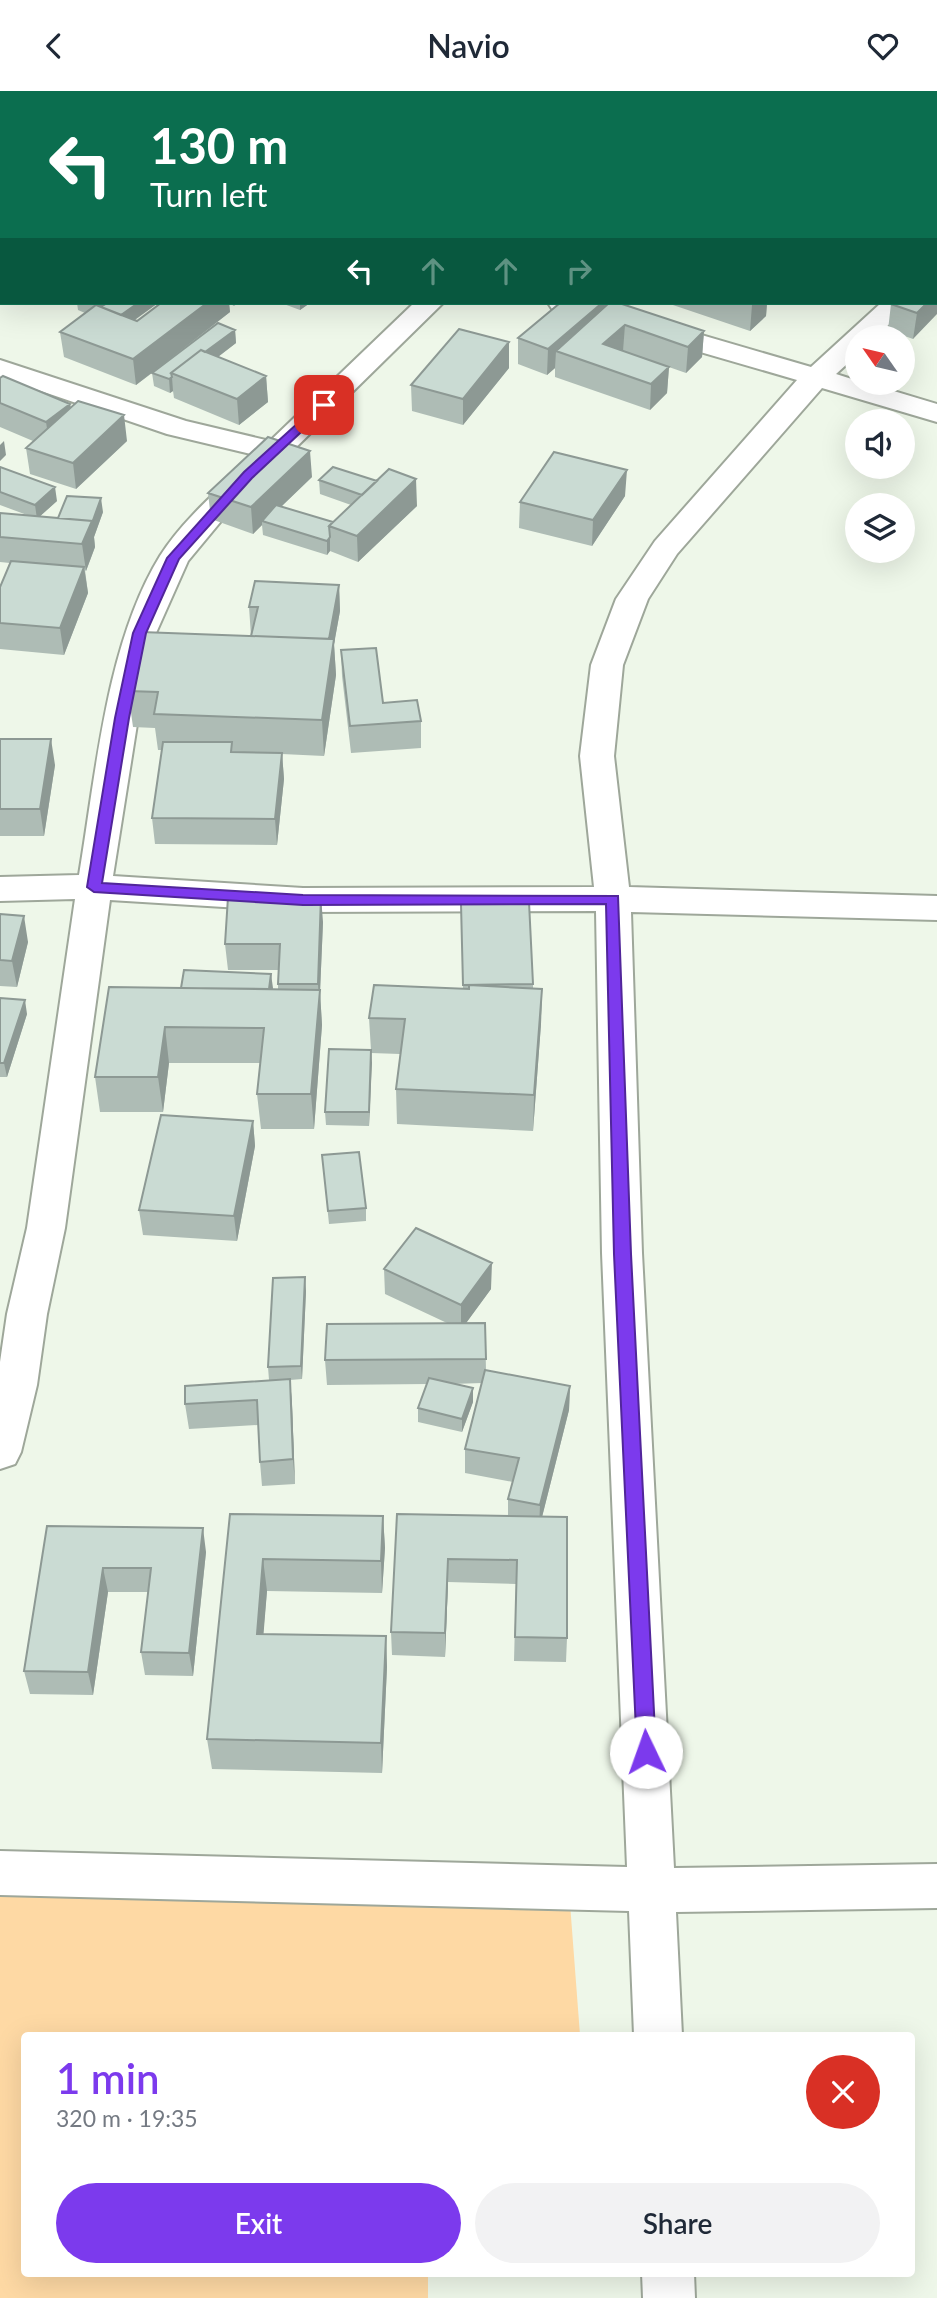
<!DOCTYPE html>
<html lang="en">
<head>
<meta charset="utf-8">
<style>
  body { margin:0; font-family:Lato,sans-serif; background:#f2f2f3; color:#1f2937; height:100vh; display:flex; flex-direction:column; font-size:26px; white-space:nowrap }
  * { box-sizing:border-box; margin:0 }
  p { font-size:23px; color:#747a83 }
  .icon { flex:none; width:38px; height:38px; fill:none; stroke:currentColor; stroke-width:2; stroke-linecap:round; stroke-linejoin:round }
  .map { position:relative; flex:1; overflow:hidden }
  .details { position:absolute; left:21px; top:1941px; width:894px; height:245px; display:flex; flex-direction:column; background:#fff; border-radius:7px; box-shadow:0 7px 28px #0002 }
  .details>* { flex:none }
  .top-card { position:absolute; left:0px; top:0px; width:938px; height:214px; box-shadow:0 7px 28px #0002; background:#0b6e4f; color:#fff; overflow:hidden }
  .needle { width:46px; rotate:304deg }
  .controls { position:absolute; left:845px; top:234px; display:grid; gap:14px }
  .controls a { display:grid; place-items:center; width:70px; height:70px; border-radius:50%; background:#fff; box-shadow:0 7px 28px #0002; font-size:35px }
  .pin { position:absolute; display:grid; place-items:center; width:60px; height:60px; color:#fff; margin:-30px; border-radius:14px; box-shadow:0 4px 10px #0006 }
  .me { position:absolute; width:77px; margin:-38px; rotate:357deg; stroke-linejoin:round; filter:drop-shadow(0 0 5px #0008) }
  .turn { display:flex; align-items:center; gap:24px; height:147px; padding:0 35px; font-size:32px }
  .turn .icon { width:91px; height:91px; stroke-width:2.5 }
  .turn b { display:block; font-size:49px; line-height:60px }
  .lanes { display:flex; align-items:center; height:66px; padding:0 35px; background:#0003; justify-content:center; gap:35px; direction:ltr }
  .lanes .off { opacity:.35 }
  .round { display:grid; place-items:center; flex:none; width:74px; height:74px; border-radius:37px; background:#f2f2f3 }
  .overview { display:flex; align-items:center; justify-content:space-between; height:119px; padding:0 35px }
  h1 { font-size:42px; font-weight:600; line-height:52px; color:#7c3aed }
  .cta { display:flex; gap:14px; margin-top:auto; padding:14px 35px }
  .cta a { flex:1; height:80px; border-radius:42px; background:#7c3aed; color:#fff; font-size:28px; font-weight:600; line-height:80px; text-align:center }
  .cta a+a { background:#f2f2f3; color:#1f2937 }
  header { display:flex; justify-content:space-between; align-items:center; height:91px; padding:0 35px; background:#fff; font-size:32px; font-weight:600 }
  .map>svg:first-child { display:block }
</style>
</head>
<body>
<header><svg class="icon" aria-label="back" viewBox="0 0 24 24"><path d="M15 5l-7 7 7 7"/></svg>Navio<svg class="icon" aria-label="heart" viewBox="0 0 24 24"><path d="M12 20l-8-8c-3-5 5-10 8-4 3-6 11-1 8 4z"/></svg></header>
<div class="map">
<svg width="937" height="2207" viewBox="0 0 937 2207">
  <rect width="100%" height="100%" fill="#eef7e9"/>
  <!-- green -->
  <path fill="#fed9a4" d="M568,1786L580,1944H24V2182H428V2207H0V1788Z"/>
  <g fill="none" stroke-linecap="round" stroke-linejoin="round">
    <!-- minor casing -->
    <g stroke="#9ea79a" stroke-width="4">
      <path id="minor" d="M150,0H176L149,2Z
        M642,0H671L672,2H643Z
        M0,7H2V21H0Z
        M936,77H937V94H936Z
        M937,166V183H936V166Z
        M414,212H443L222,429L188,470L156,542L138,627L113,785L303,797L594,796L580,665L591,574L616,508L655,450L797,289L552,218L548,212H592L811,276L881,212H911L875,247H858V263L836,283L858,290V292H867L937,313V331L822,297L677,463L648,508L623,574L614,665L629,796L937,805V829L631,821L642,1162L674,1777L937,1773V1817L676,1821L682,1944H634L629,1820L0,1804V1760L627,1776L602,1162L596,820L303,821L110,809L65,1137L47,1223L37,1294L21,1361L15,1373L0,1378V1271L7,1223L27,1137L75,808L0,810V786L79,784C96,683 106,553 160,465C184,427 223,395 255,364L167,343L0,286V269L186,330L270,350Z
        M642,2182H694L695,2207H643Z"/>
    </g>
    <!-- minor -->
    <use href="#minor" fill="#fff" fill-rule="evenodd"/>
  </g>
  <!-- wall -->
  <path fill="#aebcb5" d="M190,0H238L236,2H190Z
    M238,0H399L397,2H238Z
    M483,0H604V2H481Z
    M875,0H897L895,2H881Z
    M929,0H937V18L936,2H929Z
    M77,212H158L135,229L137,230L161,212H238L234,215L229,212L230,221L155,280L235,239L236,252L218,266L266,285L268,311L239,334L174,307L173,300L170,302L154,295L152,282L136,294L64,266L60,241L85,222L78,219Z
    M281,212H310L300,219Z
    M560,212H605V216L704,240L702,266L686,282L623,260L669,276L667,302L650,319L555,286V277L547,284L518,273V247Z
    M667,212H767L766,225L750,240Z
    M936,212L913,248L888,239L891,213Z
    M509,251V277L463,334L412,320L411,294Z
    M0,287L70,313L71,316L127,350L76,398L30,383L26,357L33,350L0,336Z
    M0,376L57,410L40,425L58,427L103,421L94,446L95,456L86,480L85,479L88,502L64,564L0,558V496L10,472L0,471V422L27,424L0,414Z
    M312,386L281,416L333,431L351,414L320,403L319,389L417,415L358,471L330,460L327,464L263,444L262,434L253,443L211,428L208,402Z
    M625,405L592,455L519,437L520,411Z
    M339,494L340,520L334,553L336,584L324,665L282,663L284,688L277,754L155,753L152,727L162,659H158L155,637L133,636L128,600L251,545L249,516Z
    M341,559L383,612L421,630V657L351,662L342,585Z
    M0,648L55,674L44,745H0Z
    M461,813L533,893V897L542,898L541,933L533,1040L397,1033L396,998L400,963L371,962L369,1035L326,1034L325,1021L371,959L369,927L463,898Z
    M0,823L28,851L17,896L0,895Z
    M323,831L320,901L322,934L314,1038H261L257,1003L260,972H169L163,1021H100L95,986L109,896L278,898V879H228L225,853Z
    M0,907L27,923L7,986H0Z
    M253,1030L255,1055L237,1150L143,1144L139,1119Z
    M322,1064L366,1117V1130L329,1133Z
    M384,1178L491,1198L466,1232H485L486,1280L570,1295L569,1319L542,1426L567,1547L566,1571L514,1570L516,1493L448,1491L445,1566L392,1564L391,1541L397,1423L508,1425V1408L513,1391L465,1382V1358L482,1292L452,1293L473,1311L462,1341L418,1331V1317L427,1293L327,1294L325,1269L447,1232L385,1203Z
    M306,1200L302,1288L290,1289L292,1313L295,1393L262,1395L260,1371L258,1334L189,1338L185,1313L269,1289L268,1276Z
    M230,1423L383,1425L385,1457L382,1502L267,1500L263,1543L386,1545L387,1576L382,1682L212,1678L207,1648Z
    M47,1435L206,1461L193,1585L145,1584L141,1561L148,1501H108L93,1604L30,1603L24,1580Z"/>
  <!-- shaded-wall -->
  <path fill="#8d9994" d="M221,0H238L236,2H219Z
    M265,0H302L300,2H262Z
    M374,0H399L397,2H374Z
    M583,0H604V2H581Z
    M2,164V192L0,193V165Z
    M936,202H937V223L913,248L917,222L927,212H936Z
    M96,212H120L98,227Z
    M138,212H158L119,240L117,227Z
    M207,212H229L230,221L136,294L133,268Z
    M300,212H310L300,219Z
    M602,212H605L604,235L556,260L555,277L547,284L548,258Z
    M755,212H767L766,225L750,240L752,214Z
    M625,234L623,260L603,253Z
    M235,239L236,252L189,288L176,283Z
    M704,240L702,266L686,282L688,256Z
    M509,251V277L463,334V308Z
    M669,276L667,302L650,319L651,293Z
    M266,285L268,311L239,334L237,308Z
    M172,286L173,300L170,302L169,288Z
    M70,313L74,339L50,357L46,331Z
    M124,324L127,350L76,398L73,372Z
    M4,350L6,364L0,370V354Z
    M310,360L312,386L265,431L262,430V434L253,443L251,416Z
    M627,379L625,405L592,455L593,429Z
    M416,388L417,415L358,471L357,445Z
    M55,396L57,410L37,428L35,414Z
    M101,407L103,421L94,446L95,456L86,480L82,453Z
    M330,446V460L327,464V450Z
    M84,476L88,502L64,564L60,537Z
    M339,494L340,520L334,553L336,584L324,665L322,629L329,549Z
    M51,648L55,674L44,745L40,718Z
    M282,662L284,688L277,754L275,728Z
    M321,805L323,831L320,901L322,934L314,1038L311,1003L319,911L318,893Z
    M24,825L28,851L17,896L12,870Z
    M271,883L273,897L268,925L266,911Z
    M542,898L541,933L533,1040L534,1004Z
    M25,909L27,923L7,986L4,972Z
    M165,936L169,972L163,1021L158,986Z
    M371,959L372,972L369,1035V1021Z
    M253,1030L255,1055L237,1150L234,1125Z
    M492,1172L491,1198L461,1239V1214Z
    M305,1186L306,1200L302,1288L301,1275Z
    M290,1288L292,1313L295,1393L293,1368Z
    M570,1295L569,1319L539,1438L540,1414Z
    M473,1297V1311L462,1341V1328Z
    M383,1425L385,1457L382,1502L381,1470Z
    M203,1437L206,1461L193,1585L189,1562Z
    M263,1468L267,1500L261,1574L257,1543Z
    M448,1468V1491L445,1566V1542Z
    M103,1477L108,1501L93,1604L88,1581Z
    M386,1545L387,1576L382,1682L381,1652Z"/>
  <!-- building -->
  <path fill="#cadbd3" stroke="#8d9994" stroke-width="2" d="M202,0H221L219,2H209Z
    M238,0H265L262,2H243Z
    M290,0H318L323,2H287Z
    M459,0H467L472,2H457Z
    M483,0H517L514,2H481Z
    M544,0H583L581,2H549Z
    M0,117L2,118V131L0,132Z
    M0,138L2,139V164L0,165Z
    M936,176H937L936,202Z
    M107,212H138L121,224L101,216Z
    M161,212H207L133,268L60,241L96,214L137,230Z
    M560,212H602L548,258L518,247Z
    M609,212H619L704,240L688,256L625,234L603,253L669,276L651,293L556,260Z
    M893,212H927L917,222L891,213Z
    M218,232L235,239L205,261L201,259L171,282L172,286L169,288L152,282Z
    M459,238L509,251L463,308L411,294Z
    M201,259L266,285L237,308L171,282Z
    M3,285L70,313L46,331L0,312V287Z
    M78,310L124,324L73,372L26,357Z
    M268,346L310,360L251,416L208,402Z
    M554,361L627,379L593,429L520,411Z
    M0,376L55,396L35,414L0,401Z
    M333,376L377,390L362,404L319,389Z
    M389,378L416,388L357,445L329,435Z
    M67,405L101,407L92,432V430L58,427Z
    M276,414L333,431L329,435L330,446L327,450L262,430Z
    M0,422L92,430L82,453L0,446Z
    M11,470L84,476L60,537L0,532V496Z
    M255,490L339,494L329,548L251,545L258,516H249Z
    M141,541L334,548L322,629L154,623L158,601L128,600Z
    M376,557L383,612L417,609L421,630L350,635L341,559Z
    M0,648H51L40,718H0Z
    M163,651H232L231,661L282,662L275,728L152,727Z
    M321,805L318,893H278L280,853H225L228,806Z
    M529,811L533,893L463,894L461,813Z
    M0,823L24,825L12,870L0,869Z
    M184,879L271,883L269,898L181,897Z
    M374,894L469,898V894L542,898L534,1004L396,998L405,928L369,927Z
    M109,896L320,899L311,1003H257L264,937L165,936L158,986H95Z
    M0,907L25,909L4,972H0Z
    M329,958L371,959L369,1021H325Z
    M161,1024L253,1030L234,1125L139,1119Z
    M359,1061L366,1117L328,1120L322,1064Z
    M416,1137L492,1172L461,1214L384,1178Z
    M305,1186L301,1275L268,1276L273,1187Z
    M485,1232L486,1268L325,1269L327,1233Z
    M485,1279L570,1295L540,1414L508,1408L519,1367L465,1358Z
    M429,1287L473,1297L462,1328L418,1317Z
    M290,1288L293,1368L260,1371L257,1309L185,1313V1295Z
    M230,1423L383,1425L381,1470L263,1468L257,1543L386,1545L381,1652L207,1648Z
    M397,1423L567,1426V1547L515,1546L517,1469L448,1468L445,1542L391,1541Z
    M47,1435L203,1437L189,1562L141,1561L151,1477H103L88,1581L24,1580Z"/>
  <!-- route -->
  <path fill="#7c3aed" stroke="#51269a" stroke-width="2" d="M320,312L330,314L252,387L179,468L146,542L129,627L102,792L303,804L618,805L631,1163L656,1661L653,1667L646,1669L640,1667L637,1661L614,1163L606,813L303,814L94,801L87,796L115,627L133,542L167,467L244,381Z"/>
</svg>
<div class="controls">
<a><svg class="needle" viewBox="-14 -14 28 28"><path d="M0-13l5 13h-10z" fill="#e53935"/><path d="M0 13l5-13h-10z" fill="#747a83"/></svg></a>
<a><svg class="icon" aria-label="sound" viewBox="0 0 24 24"><path d="M4 9h4l5-4v14l-5-4H4zM17 9q2 3 0 6"/></svg></a>
<a><svg class="icon" aria-label="layers" viewBox="0 0 24 24"><path d="M12 4l9 5-9 5-9-5zM3 14l9 5 9-5"/></svg></a>
</div>
<div class="pin" style="left:324px;top:314px;background:#d93025"><svg class="icon" aria-label="arrive" viewBox="0 0 24 24"><path d="M6 21V4h12l-3 4 3 4H6"/></svg></div>
<svg class="me" style="left:646px;top:1661px" viewBox="-20 -20 40 40"><circle r="19" fill="#fff"/><path d="M0-13L10 11 0 6-10 11z" fill="#7c3aed"/></svg>
<div class="top-card">
<div class="turn"><svg class="icon" aria-label="left" viewBox="0 0 24 24"><path d="M17 20v-9H6M10 6l-5 5 5 5"/></svg><div><b>130 m</b>Turn left</div></div>
<div class="lanes"><svg class="icon" aria-label="left" viewBox="0 0 24 24"><path d="M17 20v-9H6M10 6l-5 5 5 5"/></svg><svg class="icon off" aria-label="ahead" viewBox="0 0 24 24"><path d="M12 20V5M6 11l6-6 6 6"/></svg><svg class="icon off" aria-label="ahead" viewBox="0 0 24 24"><path d="M12 20V5M6 11l6-6 6 6"/></svg><svg class="icon off" aria-label="right" viewBox="0 0 24 24"><path d="M7 20v-9h11M14 6l5 5-5 5"/></svg></div>
</div>
<section class="details">
<div class="overview"><div><h1>1 min</h1><p>320 m · 19:35</p></div><a class="round" style="background:#d93025;color:#fff"><svg class="icon" aria-label="close" viewBox="0 0 24 24"><path d="M6 6l12 12M18 6L6 18"/></svg></a></div>
<div class="cta"><a>Exit</a><a>Share</a></div>
</section>
</div>
</body>
</html>
